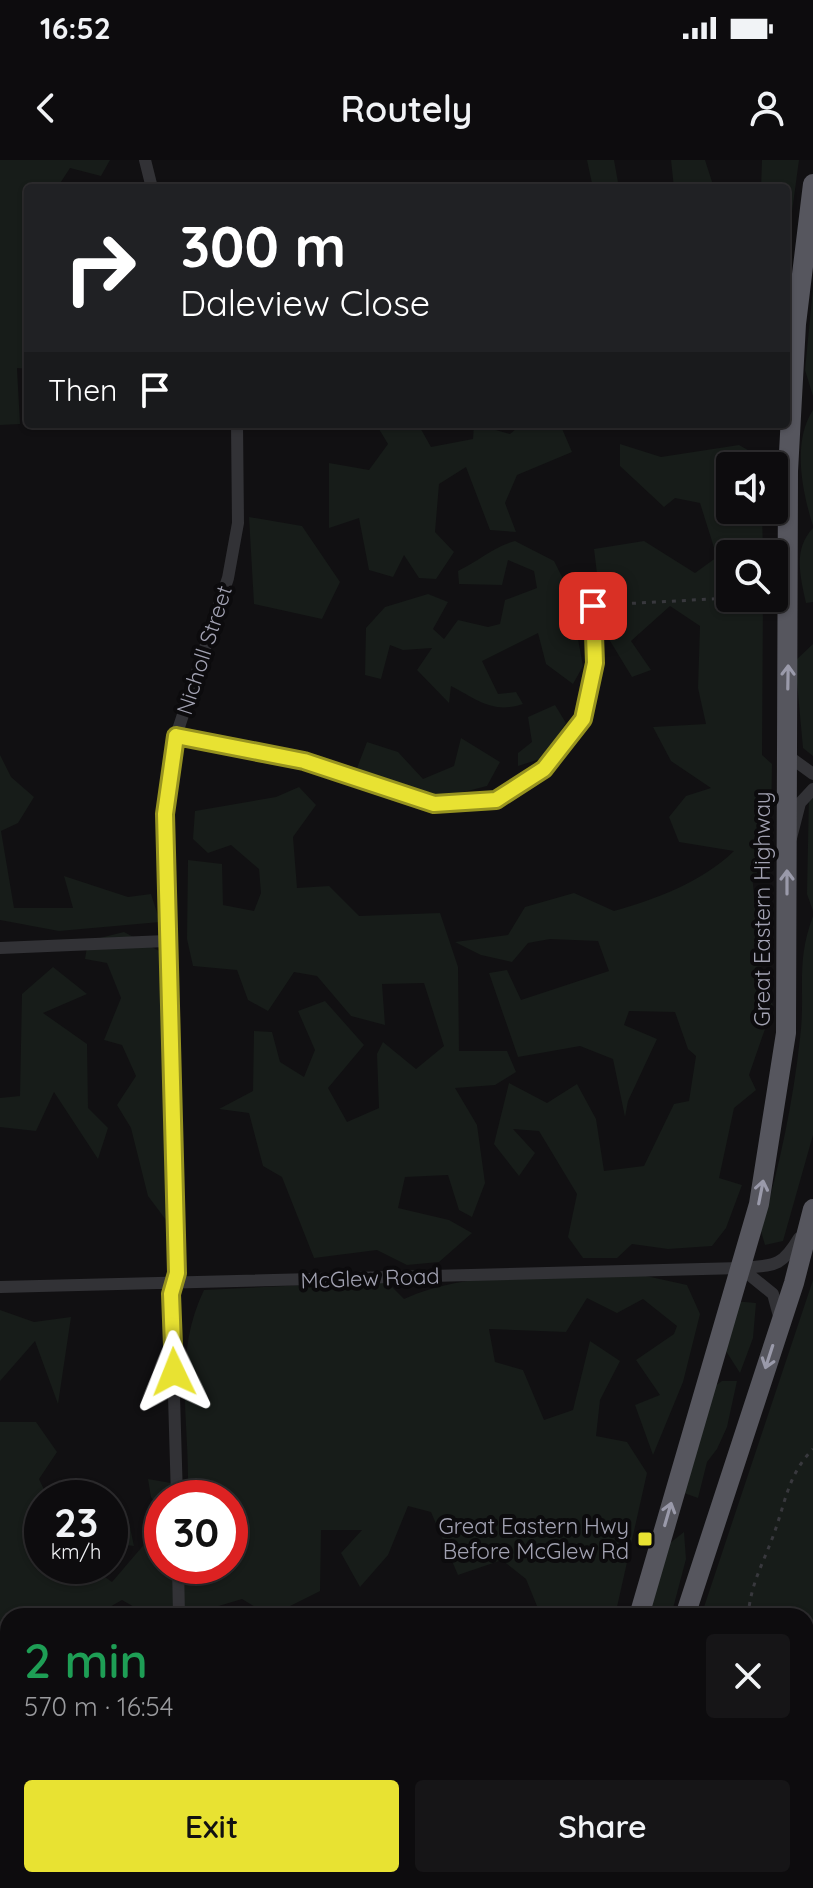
<!DOCTYPE html>
<html lang="en">
<head>
<meta charset="utf-8">
<style>
  body { margin:0; font-family:Quicksand,sans-serif; background:#161517; color:#f1f3f6; height:100vh; display:flex; flex-direction:column; font-size:30px; white-space:nowrap }
  * { box-sizing:border-box; margin:0 }
  p { font-size:26px; color:#9a9b9e }
  .icon { flex:none; width:44px; height:44px; fill:none; stroke:currentColor; stroke-width:2; stroke-linecap:round; stroke-linejoin:round }
  .map { position:relative; flex:1; overflow:hidden }
  .drawer { position:absolute; left:0px; top:1448px; width:814px; height:280px; display:flex; flex-direction:column; background:#0d0c0e; border-radius:24px 24px 0 0; box-shadow:0 2px 6px #0004,0 0 0 2px #2d2c2e }
  .drawer>* { flex:none }
  .hud { position:absolute; left:24px; top:24px; width:766px; height:244px; border-radius:8px; box-shadow:0 2px 6px #0004,0 0 0 2px #2d2c2e; background:#202124; color:#fff; overflow:hidden }
  .fabs { position:absolute; left:716px; top:292px; display:grid; gap:16px }
  .fabs a { display:grid; place-items:center; width:72px; height:72px; border-radius:8px; background:#0d0c0e; box-shadow:0 2px 6px #0004,0 0 0 2px #2d2c2e; font-size:40px }
  .speed { position:absolute; left:24px; top:1320px; display:flex; gap:16px; font-size:40px; font-weight:700; text-align:center }
  .speed>* { display:grid; place-content:center; width:104px; height:104px; border-radius:50%; background:#0d0c0e; box-shadow:0 2px 6px #0004,0 0 0 2px #2d2c2e; line-height:1 }
  .speed small { font-size:20px; font-weight:400 }
  .speed .limit { border:12px solid #d22; background:#fff; color:#111 }
  .pin { position:absolute; display:grid; place-items:center; width:68px; height:68px; color:#fff; margin:-34px; border-radius:16px; box-shadow:0 4px 12px #0006 }
  .me { position:absolute; width:88px; margin:-44px; rotate:358deg; stroke-linejoin:round; filter:drop-shadow(0 0 6px #0008) }
  .turn { display:flex; align-items:center; gap:28px; height:168px; padding:0 24px; font-size:36px }
  .turn .icon { width:104px; height:104px; stroke-width:2.5 }
  .turn b { display:block; font-size:56px; line-height:68px }
  .then { display:flex; align-items:center; height:76px; padding:0 24px; background:#0003; gap:16px; font-size:30px }
  .round { display:grid; place-items:center; flex:none; width:84px; height:84px; border-radius:8px; background:#161517 }
  .summary { display:flex; align-items:center; justify-content:space-between; height:136px; padding:0 24px }
  h1 { font-size:48px; font-weight:600; line-height:60px; color:#1e9e55 }
  .button { display:flex; gap:16px; margin-top:auto; padding:16px 24px }
  .button a { flex:1; height:92px; border-radius:8px; background:#e8e232; color:#111; font-size:32px; font-weight:600; line-height:92px; text-align:center }
  .button a+a { background:#161517; color:#f1f3f6 }
  .status { display:flex; justify-content:space-between; align-items:center; height:56px; padding:0 40px; background:#0d0c0e; direction:ltr }
  .status svg { height:22px; fill:currentColor }
  header { display:flex; justify-content:space-between; align-items:center; height:104px; padding:0 24px; background:#0d0c0e; font-size:36px; font-weight:600 }
  .map>svg:first-child { display:block }
</style>
</head>
<body>
<div class="status"><b>16:52</b><svg viewBox="0 0 49 12"><path d="M0 12V9h3v3zM5 12V6h3v6zM10 12V3h3v9zM15 12V0h3v12zM26 1h20v11H26zM47 4h2v5h-2z"/></svg></div>
<header><svg class="icon" aria-label="back" viewBox="0 0 24 24"><path d="M15 5l-7 7 7 7"/></svg>Routely<svg class="icon" aria-label="person" viewBox="0 0 24 24"><circle cx="12" cy="8" r="4"/><path d="M4 21q1-7 8-7t8 7"/></svg></header>
<div class="map">
<svg width="813" height="1728" viewBox="0 0 813 1728">
  <rect width="100%" height="100%" fill="#111012"/>
  <!-- green -->
  <path fill="#171c19" d="M0,0H110L101,16L70,8L57,28H28V209L17,208L20,264L0,265Z
    M587,0H614L619,28H593Z
    M671,0H705L714,28H674Z
    M762,0H799L786,96V28H761Z
    M813,128V236L805,210Z
    M813,250V366C802,331 792,282 813,250Z
    M376,264H418L431,287L473,279L474,264L510,274L522,264H560L572,292L517,315L505,343L516,372L490,370L466,307L439,324L435,372L454,392L436,419L419,418L404,395L393,417L369,410L359,358L329,368V303L369,310L388,284Z
    M620,284L661,297L739,285L762,298V306H730V350H762L763,394H730V438H763L762,595L772,604L770,721L752,714L761,808L773,846L749,915L756,930L734,948L719,1018L742,1025L726,1068L712,1086L668,1089L632,1084L617,1098H583L568,1077L577,1034L539,971L513,969L535,993L519,1016L494,984L509,923L547,943L577,924L596,959L604,1011L644,1006L674,944L689,941L696,896L688,889L675,852L629,851L624,865L657,879L628,941L625,957L613,899L580,886L518,897L489,813L507,810L521,840L609,811L598,781L550,779L528,783L512,802L481,795L455,782L508,775L525,747L574,733L614,751C656,739 702,722 734,691L679,682L669,657L686,636L711,628L671,601L653,567L706,564L698,528L700,466L670,446L631,481L651,510L632,517L604,471L594,389L644,381L695,413L717,397L700,343L675,338L664,347L620,306Z
    M249,357L302,366L340,422L322,459L254,444Z
    M813,368V442L806,443C800,416 793,389 813,368Z
    M515,381L554,401L569,431L583,506L573,524L546,504L538,473L482,501L498,534L516,532L523,544C493,554 478,540 451,526L449,543L417,510L432,488L403,490L390,485L381,519L365,515L366,468L385,447L428,434L448,442L433,469L444,479L458,460L488,467L500,464L505,440L537,428L534,411L508,400L502,425L459,424L458,411C479,401 493,387 515,381Z
    M813,484V596L803,588L795,501Z
    M555,545L566,563L543,598L518,606V593L532,582L528,557Z
    M461,578L500,602L487,626L432,640L357,608L367,582L398,592L423,619L454,606Z
    M0,595L11,617L34,637L18,663L1,671L14,748H73L64,716L128,737L151,734L160,762L59,771L0,760Z
    M299,627L316,645L293,677L297,728L329,726L359,756L440,753L458,807L459,891H507L516,912L495,925L455,928L477,965L485,1023L472,1057L459,1050L448,1015L405,1017L398,1048L449,1060L472,1073L439,1102L407,1105L377,1090L314,1098L282,1017L263,1006L249,953L219,949L253,931L254,871L272,872L280,902L304,917L315,890L298,851L325,841L364,885L328,928L347,962L379,948L377,894L383,882L416,909L444,886L424,823L382,824L385,865L351,856L317,816L294,812L268,851L248,840L237,810L193,806L187,779L188,700L222,704L223,745L254,751L261,733L259,709L231,685L208,693L193,679L195,651L276,637Z
    M813,633V751L807,734L809,634Z
    M813,756V975L783,1081L765,1085L761,1071C779,1007 793,944 800,878C806,831 795,804 813,756Z
    M124,772L176,800L178,1076L148,1036L131,968L117,945L136,916L122,885L104,880L121,838L107,803L85,799L88,781Z
    M53,807L87,834L43,853L87,884L88,948L108,968L98,999L54,932L36,971L0,967V938L20,936L22,834Z
    M637,1114L687,1125L700,1154L683,1222L653,1295L635,1245L660,1235L636,1200L674,1174L677,1166L643,1139L617,1153L587,1138L566,1172L489,1169L495,1202L523,1210L544,1260L573,1250L590,1181L620,1201L600,1240L596,1276L627,1282L647,1313L615,1456H535L539,1451L526,1419L502,1400L458,1415L431,1352L408,1346L388,1395L360,1427L341,1393L362,1370H321L320,1431L270,1456L242,1439L212,1448L211,1456H139L143,1452L122,1440L94,1456H8V1527H0V1262H36L57,1292L39,1319L48,1338H42V1406H89L112,1422L153,1374L162,1371V1406H230V1338H162V1351L151,1337L148,1319L188,1326C189,1258 173,1194 204,1130L386,1121L404,1139C471,1109 552,1117 624,1117Z
    M813,1120V1728H634L636,1720H806V1456H701Z
    M734,1141L756,1143L753,1178L740,1213L724,1188Z
    M0,1150L34,1162L71,1157L58,1244L35,1181L0,1221Z
    M722,1221H737L727,1267L717,1289L707,1302L698,1338L681,1332L712,1228Z
    M128,1358L134,1386L110,1383V1362Z
    M684,1372L686,1399L671,1456H640L670,1383Z
    M0,1543L8,1545V1720H371L363,1728H0Z"/>
  <g fill="none" stroke-linecap="round" stroke-linejoin="round">
    <!-- path -->
    <path stroke="#38383d" stroke-width="3" stroke-dasharray="4 6" stroke-linecap="butt" d="M602,445L730,438
      M748,1456C751,1424 761,1408 772,1379C785,1346 787,1315 813,1289
      M669,1728L673,1720"/>
    <!-- service -->
    <path stroke="#323236" stroke-width="6" d="M622,1728L624,1720"/>
    <!-- minor -->
    <path stroke="#323236" stroke-width="12" d="M145,0L152,28
      M176,576C218,583 260,590 301,600C386,622 481,688 553,598C567,580 583,564 589,543C599,508 603,455 581,425
      M787,595L813,614
      M791,678L800,643L813,629
      M0,788L166,781
      M741,1108L773,1134L779,1156
      M0,1127L741,1108C774,1105 781,1108 799,1078
      M177,1338L171,1134L177,1113L165,654L176,576L228,418L238,363L237,264
      M178,1406L179,1456
      M0,1536H8"/>
    <!-- trunk -->
    <path stroke="#56565e" stroke-width="20" d="M639,1456L759,1044L786,873L788,311L796,164L813,24
      M685,1456L794,1123L813,1049
      M561,1728L563,1720
      M599,1728L601,1720"/>
  </g>
  <!-- one-way arrows -->
  <defs><path id="oneway-shaft" d="M-6 0H5M1.5-3L5.5 0L1.5 3" fill="none" stroke-width="1.6" stroke-linecap="round" stroke-linejoin="round" transform="scale(2)"/></defs>
  <g stroke="#9a9aaa">
    <use href="#oneway-shaft" transform="translate(788 517) rotate(-89)"/>
    <use href="#oneway-shaft" transform="translate(787 722) rotate(-90)"/>
    <use href="#oneway-shaft" transform="translate(761 1032) rotate(-79)"/>
    <use href="#oneway-shaft" transform="translate(769 1197) rotate(108)"/>
    <use href="#oneway-shaft" transform="translate(668 1354) rotate(-74)"/>
  </g>
  <g fill="none" stroke-linecap="round" stroke-linejoin="round">
    <!-- route casing -->
    <g stroke="#979320" stroke-width="20">
      <path id="route" d="M174,1212L171,1134L177,1113L165,654L176,576L304,601L434,644L496,640L544,609L583,559L595,503L593,446"/>
    </g>
    <!-- route -->
    <use href="#route" stroke="#e8e232" stroke-width="14"/>
  </g>
  <!-- markers -->
  <rect fill="#e8e232" stroke="#0c0b0d" stroke-width="3" x="637" y="1371" width="16" height="16" rx="4"/>
  <g text-anchor="middle" stroke-width="8" stroke-linejoin="round" paint-order="stroke">
    <!-- street labels -->
    <g font-size="22" fill="#a2a2b2" stroke="#0c0b0d">
      <text transform="translate(204 490) rotate(-72)" y="8">Nicholl Street</text>
      <text transform="translate(762 749) rotate(-90)" y="8">Great Eastern Highway</text>
      <text transform="translate(370 1118) rotate(-2)" y="8">McGlew Road</text>
    </g>
    <!-- poi labels -->
    <g font-size="22" fill="#a2a2b2" stroke="#0c0b0d" text-anchor="end">
      <text x="629" y="1374">Great Eastern Hwy<tspan x="629" dy="25">Before McGlew Rd</tspan></text>
    </g>
  </g>
</svg>
<div class="fabs">
<a><svg class="icon" aria-label="sound" viewBox="0 0 24 24"><path d="M4 9h4l5-4v14l-5-4H4zM17 9q2 3 0 6"/></svg></a>
<a><svg class="icon" aria-label="search" viewBox="0 0 24 24"><circle cx="10" cy="10" r="6"/><path d="M15 15l6 6"/></svg></a>
</div>
<div class="speed"><div>23<small>km/h</small></div><div class="limit">30</div></div>
<div class="pin" style="left:593px;top:446px;background:#d93025"><svg class="icon" aria-label="arrive" viewBox="0 0 24 24"><path d="M6 21V4h12l-3 4 3 4H6"/></svg></div>
<svg class="me" style="left:174px;top:1212px" viewBox="-20 -20 40 40"><path d="M0-17L14 15 0 8-14 15z" fill="#e8e232" stroke="#fff" stroke-width="4"/></svg>
<div class="hud">
<div class="turn"><svg class="icon" aria-label="right" viewBox="0 0 24 24"><path d="M7 20v-9h11M14 6l5 5-5 5"/></svg><div><b>300 m</b>Daleview Close</div></div>
<div class="then">Then<svg class="icon" aria-label="arrive" viewBox="0 0 24 24"><path d="M6 21V4h12l-3 4 3 4H6"/></svg></div>
</div>
<section class="drawer">
<div class="summary"><div><h1>2 min</h1><p>570 m · 16:54</p></div><a class="round"><svg class="icon" aria-label="close" viewBox="0 0 24 24"><path d="M6 6l12 12M18 6L6 18"/></svg></a></div>
<div class="button"><a>Exit</a><a>Share</a></div>
</section>
</div>
</body>
</html>
